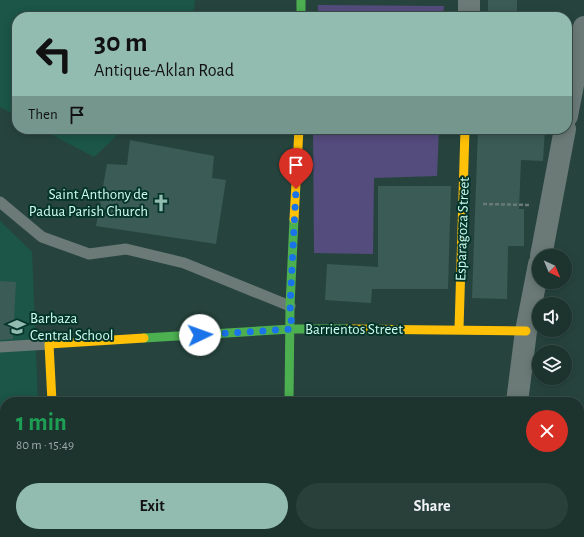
<!DOCTYPE html>
<html lang="en">
<head>
<meta charset="utf-8">
<style>
  body { margin:0; font-family:"Alegreya Sans",sans-serif; background:#293f3a; color:#f1f3f6; height:100vh; display:flex; flex-direction:column; font-size:15px; white-space:nowrap }
  * { box-sizing:border-box; margin:0 }
  p { font-size:13px; color:#a0aaaa }
  .icon { flex:none; width:22px; height:22px; fill:none; stroke:currentColor; stroke-width:2; stroke-linecap:round; stroke-linejoin:round }
  .map { position:relative; flex:1; overflow:hidden }
  .drawer { position:absolute; left:0px; top:397px; width:584px; height:140px; display:flex; flex-direction:column; background:#1c332e; border-radius:16px 16px 0 0; box-shadow:0 2px 10px #0003,0 0 0 1px #3a4e4a }
  .drawer>* { flex:none }
  .guide { position:absolute; left:12px; top:12px; width:560px; height:122px; border-radius:16px; box-shadow:0 2px 10px #0003,0 0 0 1px #3a4e4a; background:#93bcb0; color:#111; overflow:hidden }
  .needle { width:26px; rotate:136deg }
  .controls { position:absolute; left:532px; top:249px; display:grid; gap:8px }
  .controls a { display:grid; place-items:center; width:40px; height:40px; border-radius:50%; background:#1c332e; box-shadow:0 2px 10px #0003,0 0 0 1px #3a4e4a; font-size:20px }
  .pin { position:absolute; display:grid; place-items:center; width:34px; height:34px; color:#fff; margin:-41px -17px; border-radius:50% 50% 50% 0; rotate:-45deg; box-shadow:0 0 4px #0007 }
  .pin .icon { rotate:45deg }
  .me { position:absolute; width:44px; margin:-22px; rotate:87deg; stroke-linejoin:round; filter:drop-shadow(0 0 3px #0008) }
  .turn { display:flex; align-items:center; gap:14px; height:84px; padding:0 16px; font-size:18px }
  .turn .icon { width:52px; height:52px; stroke-width:2.5 }
  .turn b { display:block; font-size:28px; line-height:34px }
  .then { display:flex; align-items:center; height:38px; padding:0 16px; background:#0003; gap:8px; font-size:15px }
  .round { display:grid; place-items:center; flex:none; width:42px; height:42px; border-radius:21px; background:#293f3a }
  .headline { display:flex; align-items:center; justify-content:space-between; height:68px; padding:0 16px }
  h1 { font-size:24px; font-weight:600; line-height:30px; color:#1e9e55 }
  .primary-button { display:flex; gap:8px; margin-top:auto; padding:8px 16px }
  .primary-button a { flex:1; height:46px; border-radius:24px; background:#93bcb0; color:#111; font-size:16px; font-weight:600; line-height:46px; text-align:center }
  .primary-button a+a { background:#293f3a; color:#f1f3f6 }
  .map>svg:first-child { display:block }
</style>
</head>
<body>
<div class="map">
<svg width="584" height="537" viewBox="0 0 584 537">
  <rect width="100%" height="100%" fill="#26443d"/>
  <!-- built -->
  <path fill="#1b5648" d="M0,0H195L193,17H17V116L0,107Z
    M41,129H124L94,157Z
    M0,221L32,252L38,402H5V500L0,501Z"/>
  <!-- green -->
  <path fill="#554c7e" d="M318,5L444,6L443,17H318Z
    M313,129H439L437,176L374,178L373,254L314,253Z"/>
  <!-- building -->
  <path fill="#3b5b57" d="M488,0H517V17H488Z
    M478,129H545L543,161L521,160L519,209H524V246H508L507,299L472,298Z
    M130,140L214,156L212,178L226,180L216,244L96,226L107,164L127,165Z
    M378,186H451L448,289H372L371,303L325,300L327,264L378,267Z
    M0,281L16,282L13,339L0,340Z"/>
  <g fill="none" stroke-linecap="round" stroke-linejoin="round">
    <!-- path -->
    <path stroke="#697a76" stroke-width="2.5" stroke-dasharray="4 2" stroke-linecap="butt" d="M483,204L530,205"/>
    <!-- lane -->
    <path stroke="#6b7a76" stroke-width="11" d="M0,202L42,237L89,254L126,249L184,263L290,306
      M0,347L49,344"/>
    <!-- street -->
    <path stroke="#6b7a76" stroke-width="22" d="M469,17V0
      M567,116L584,27
      M541,256L565,129
      M517,402L526,331L539,264
      M54,537V532
      M501,537V532"/>
    <!-- fast -->
    <path stroke="#4caf50" stroke-width="9" d="M301,0V17
      M144,338L291,329H348
      M289,402L290,306L294,219"/>
    <!-- slow -->
    <path stroke="#ffc107" stroke-width="9" d="M294,219L299,129
      M348,329L526,331
      M459,329L465,129
      M52,402L49,344L144,338
      M284,532V537"/>
  </g>
  <g fill="none" stroke-linecap="round" stroke-linejoin="round">
    <!-- route -->
    <path stroke="#1a73e8" stroke-width="7" stroke-dasharray="0 12.6" d="M200,335L292,329L290,306L296,189"/>
  </g>
  <!-- icons -->
  <defs>
    <g id="church-bare" transform="scale(1.38)"><path d="M-1.2-6h2.4v3.5h3.3v2.4h-3.3V6h-2.4V-.1h-3.3v-2.4h3.3Z" fill="#93bcb0" stroke="#05342a" stroke-width="2.5" paint-order="stroke"/></g>
    <g id="school-bare" transform="scale(1.38)"><path d="M0-5L7-2L0 1L-7-2ZM-4 1L0 2.5L4 1V4Q0 6-4 4Z" fill="#93bcb0" stroke="#05342a" stroke-width="2.5" paint-order="stroke"/></g>
  </defs>
  <g fill-rule="evenodd">
    <use href="#church-bare" x="161" y="203"/>
    <use href="#school-bare" x="17" y="327"/>
  </g>
  <g text-anchor="middle" stroke-width="4" stroke-linejoin="round" paint-order="stroke">
    <!-- poi labels -->
    <g font-size="15" fill="#cefdee" stroke="#05342a" text-anchor="end">
      <text x="148" y="199">Saint Anthony de<tspan x="148" dy="17">Padua Parish Church</tspan></text>
      <text x="30" y="323" text-anchor="start">Barbaza<tspan x="30" dy="17">Central School</tspan></text>
    </g>
    <!-- street labels -->
    <g font-size="15" fill="#cefdee" stroke="#05342a">
      <text transform="translate(462 229) rotate(-88)" y="5">Esparagoza Street</text>
      <text x="354" y="334">Barrientos Street</text>
    </g>
  </g>
</svg>
<div class="controls">
<a><svg class="needle" viewBox="-14 -14 28 28"><path d="M0-13l5 13h-10z" fill="#e53935"/><path d="M0 13l5-13h-10z" fill="#a0aaaa"/></svg></a>
<a><svg class="icon" aria-label="sound" viewBox="0 0 24 24"><path d="M4 9h4l5-4v14l-5-4H4zM17 9q2 3 0 6"/></svg></a>
<a><svg class="icon" aria-label="layers" viewBox="0 0 24 24"><path d="M12 4l9 5-9 5-9-5zM3 14l9 5 9-5"/></svg></a>
</div>
<div class="pin" style="left:296px;top:189px;background:#d93025"><svg class="icon" aria-label="arrive" viewBox="0 0 24 24"><path d="M6 21V4h12l-3 4 3 4H6"/></svg></div>
<svg class="me" style="left:200px;top:335px" viewBox="-20 -20 40 40"><circle r="19" fill="#fff"/><path d="M0-13L10 11 0 6-10 11z" fill="#1a73e8"/></svg>
<div class="guide">
<div class="turn"><svg class="icon" aria-label="left" viewBox="0 0 24 24"><path d="M17 20v-9H6M10 6l-5 5 5 5"/></svg><div><b>30 m</b>Antique-Aklan Road</div></div>
<div class="then">Then<svg class="icon" aria-label="arrive" viewBox="0 0 24 24"><path d="M6 21V4h12l-3 4 3 4H6"/></svg></div>
</div>
<section class="drawer">
<div class="headline"><div><h1>1 min</h1><p>80 m · 15:49</p></div><a class="round" style="background:#d93025;color:#fff"><svg class="icon" aria-label="close" viewBox="0 0 24 24"><path d="M6 6l12 12M18 6L6 18"/></svg></a></div>
<div class="primary-button"><a>Exit</a><a>Share</a></div>
</section>
</div>
</body>
</html>
